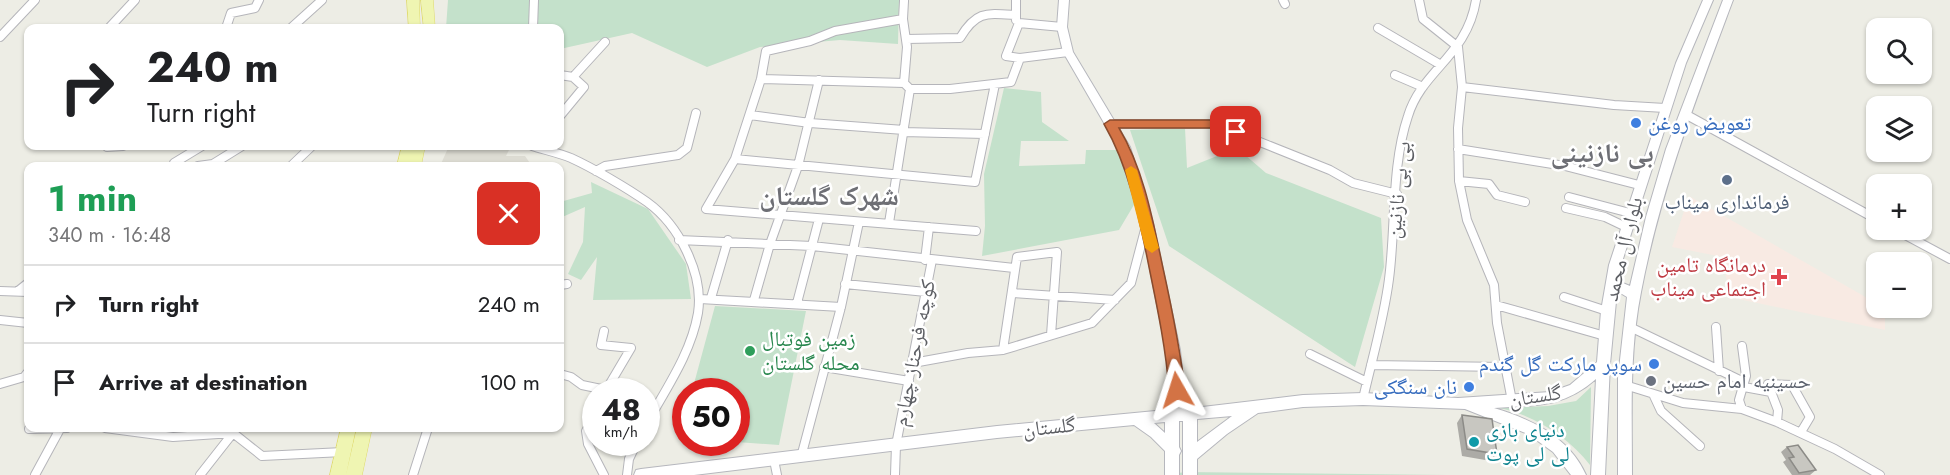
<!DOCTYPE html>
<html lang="en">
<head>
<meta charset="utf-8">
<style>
  body { margin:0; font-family:Jost,"Noto Naskh Arabic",sans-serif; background:#f2f2f2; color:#202124; height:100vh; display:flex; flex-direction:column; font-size:22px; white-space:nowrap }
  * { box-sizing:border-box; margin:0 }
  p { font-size:20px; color:#757577 }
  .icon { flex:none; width:33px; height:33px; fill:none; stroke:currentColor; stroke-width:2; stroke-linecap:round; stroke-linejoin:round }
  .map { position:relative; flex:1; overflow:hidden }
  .side { position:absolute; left:24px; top:162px; width:540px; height:270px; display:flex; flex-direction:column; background:#fff; border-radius:12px; box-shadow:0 2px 4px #0004 }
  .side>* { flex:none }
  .top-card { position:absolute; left:24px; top:24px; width:540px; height:126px; border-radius:12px; box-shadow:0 2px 4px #0004; background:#fff; color:#202124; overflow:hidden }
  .buttons { position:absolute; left:1866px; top:18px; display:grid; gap:12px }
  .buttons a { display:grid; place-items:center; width:66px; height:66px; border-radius:12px; background:#fff; box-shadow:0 2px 4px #0004; font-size:30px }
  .speed { position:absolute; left:582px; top:378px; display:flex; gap:12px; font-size:30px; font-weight:700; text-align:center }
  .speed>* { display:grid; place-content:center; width:78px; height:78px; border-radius:50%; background:#fff; box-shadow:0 2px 4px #0004; line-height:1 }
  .speed small { font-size:15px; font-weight:400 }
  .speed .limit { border:9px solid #d22; background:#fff; color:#111 }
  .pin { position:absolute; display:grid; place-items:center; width:51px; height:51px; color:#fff; margin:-26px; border-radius:12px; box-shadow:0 3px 9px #0006 }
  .me { position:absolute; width:66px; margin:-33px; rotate:354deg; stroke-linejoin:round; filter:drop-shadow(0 0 4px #0008) }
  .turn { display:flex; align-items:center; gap:21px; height:126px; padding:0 24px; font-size:27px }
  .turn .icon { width:78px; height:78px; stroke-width:2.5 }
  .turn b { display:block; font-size:42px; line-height:51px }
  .round { display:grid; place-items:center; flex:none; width:63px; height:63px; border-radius:12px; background:#f2f2f2 }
  .overview { display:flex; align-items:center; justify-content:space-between; height:102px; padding:0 24px }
  h1 { font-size:36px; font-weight:700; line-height:45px; color:#1e9e55 }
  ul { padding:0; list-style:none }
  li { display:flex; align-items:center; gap:18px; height:78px; padding:0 24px; border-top:2px solid #e0e0e0 }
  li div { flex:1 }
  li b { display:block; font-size:22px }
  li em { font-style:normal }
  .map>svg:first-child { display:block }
</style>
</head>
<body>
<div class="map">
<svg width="1950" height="475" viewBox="0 0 1950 475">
  <rect width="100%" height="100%" fill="#edede5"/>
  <!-- education -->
  <path fill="#dddcd3" d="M449,146H511L506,156H525L532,166H440Z"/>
  <!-- medical -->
  <path fill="#f8eae3" d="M1689,196L1876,303V308H1885V330L1729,297L1723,257L1672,247Z"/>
  <!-- green -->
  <path fill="#c4e1cb" d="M448,0H899L898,44L840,40L760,47L707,67L632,33L560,49V28H446Z
    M1004,88L1041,92L1042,122L1069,141H1021L1019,166L1085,164L1086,150H1118L1135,203L1119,230L982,256L985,226L984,174Z
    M1185,128L1187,168L1237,148L1266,173L1381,218L1384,267L1355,367L1169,246L1130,130Z
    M591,182L648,209L686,264L691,299L593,300L597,257L581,280L568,274L583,242L585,207L560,218V202L592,193Z
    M715,306L806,311L779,445L737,442L736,392L692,391Z
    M1591,387L1590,465C1567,436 1535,416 1500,408L1548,406L1576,401Z
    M1185,472L1447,475H1166Z"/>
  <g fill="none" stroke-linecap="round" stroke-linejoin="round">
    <!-- minor casing -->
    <g stroke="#b5b5ba" stroke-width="10">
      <path id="minor" d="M1016,0V20
        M1283,0L1285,4
        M1419,0L1423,19L1458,47L1462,87L1458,128L1459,181L1467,220L1494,285L1497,323L1512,401
        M903,19L835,31L810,41L766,51L761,79L735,159L706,209L976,231
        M109,28L135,0
        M226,28L231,13L255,8L259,0
        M291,28L322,0
        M533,28L534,0
        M1378,28L1441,65
        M0,37L35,0
        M906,39L960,38C976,11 986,13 1015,15
        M1020,58L1006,56L1019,23L1062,27
        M560,75L573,77L605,42
        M1395,75L1423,87
        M761,79L904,83
        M1462,87L1614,105L1665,108
        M910,89H950L1011,82L1020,58L1068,52
        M1685,114L1876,219
        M750,115L810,123L904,130
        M560,116L584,87L573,77
        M1110,124H1215L1330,170L1353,183L1397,194
        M903,132L985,134
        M532,146C545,150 559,153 571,158C593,168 627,188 647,202C679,225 704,274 698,313C691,354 665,390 646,425
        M107,147L123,146
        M1458,149L1565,166L1639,185
        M735,159L975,182L995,84
        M213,164L242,146
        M175,166L174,163L202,146
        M198,166L213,164L221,166
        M291,166L312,146
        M596,171L605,166L678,155L687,148L696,113
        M1459,181L1489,184L1497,195L1525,202
        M1569,197L1630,213
        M1566,208L1605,217L1626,227
        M889,223L910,89L904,83L907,47L903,19L904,1
        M1896,230L1950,259
        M679,240L812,246L1014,268
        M925,260L929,227
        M845,284L926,292
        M560,285L567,284
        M0,291L28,292
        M18,291L28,283
        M1013,293L1115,300
        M1564,297L1607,311
        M711,298L728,240
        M700,299L841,307
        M754,300L770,244L798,166L819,80
        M797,303L819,219
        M1496,305L1605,336
        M0,320L28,323
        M1630,327L1744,382
        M1716,327L1719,371
        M604,331L601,345L631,348L605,392
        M1742,346L1746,376L1739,400L1742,409
        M1003,350L1017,257L1057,252L1051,335
        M1310,354L1367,382
        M913,363L968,353L1003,350L1092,323L1131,283L1146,226
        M1371,365L1504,367
        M824,367L909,381
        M560,374L571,377L582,385L606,390
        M0,384L24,377L28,372
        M1625,385L1683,403L1742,409L1777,422L1835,449L1880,475
        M1744,387L1771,392
        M1654,396L1661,411L1700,446
        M1363,399C1372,359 1384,319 1389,279C1396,226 1391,166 1408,116C1422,70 1467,56 1476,0
        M596,414L586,431L588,444L604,475
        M1777,422L1778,410L1768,384L1792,385L1810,417L1801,432
        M105,428L173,437L233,433
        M29,429L67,428
        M233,433L262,456L343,452
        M801,457L841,307L859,222
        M774,460L777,475
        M35,475L60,429
        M200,475L233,433
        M413,475L428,428
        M627,475L629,459L637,442
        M895,475L896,445L932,260"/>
    </g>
    <!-- secondary casing -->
    <g stroke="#b6b7bd" stroke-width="2">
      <path id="secondary" d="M1059,0H1069L1067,27L1073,52L1130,147L1153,223L1180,350L1184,389L1194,408L1303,395L1363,393L1458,398L1550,392L1570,385L1597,362L1601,311L1609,265L1676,63L1703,0H1713L1686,63L1621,265L1618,281L1630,286L1646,217L1666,149L1723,0H1733C1697,96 1660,191 1641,292C1629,352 1632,414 1632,475H1618V378L1627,297L1617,291L1610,364L1605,475H1591L1596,379C1563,408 1536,405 1494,408C1531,419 1569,437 1586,475H1571L1553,452L1528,434L1465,409L1363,405L1303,407L1258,413L1227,434L1197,459V475H1183V421H1179V447L1181,451L1179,455V475H1165V451L1151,437L1134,425L997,438L694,475H634L636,470L641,469L997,426L1166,410L1170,390L1166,350L1141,223L1118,147L1063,52L1057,27ZM1232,416L1197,442V419ZM1165,422V433L1154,423Z"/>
    </g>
    <!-- primary casing -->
    <g stroke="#dfdb6b" stroke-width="1">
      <path id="primary" d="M407,0H419L420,28H409Z
        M421,0H433L435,28H424Z
        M402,146H425L421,166H397Z
        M341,428H356L346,475H330Z
        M357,428H372L362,475H346Z"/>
    </g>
    <!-- minor -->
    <use href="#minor" stroke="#fff" stroke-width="8"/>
    <!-- secondary -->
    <use href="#secondary" fill="#fff" fill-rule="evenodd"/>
    <!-- primary -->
    <use href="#primary" fill="#eff5b2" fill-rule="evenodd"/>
  </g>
  <!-- wall -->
  <path fill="#acaba6" d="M1462,415L1497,454L1491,461L1462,456L1457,423Z
    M1787,447L1816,470L1810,475H1792L1783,462L1786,460L1781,452Z"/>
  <!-- building -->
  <path fill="#c8c7c1" stroke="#8c8b87" stroke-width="1.5" d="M1462,415L1492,419L1497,454L1467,449Z
    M1798,445L1816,470L1799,473L1789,458L1794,457L1787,447Z"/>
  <!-- route -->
  <path fill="#d37345" stroke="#894b2d" stroke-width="1.5" d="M1110,120H1215L1240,129L1242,132L1236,137L1214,128H1119C1144,170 1153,221 1163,268C1172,309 1180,348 1185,390L1182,395L1177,396L1172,395L1169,390C1166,350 1158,311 1150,272C1140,222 1130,169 1104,124Z"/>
  <!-- slow -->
  <path fill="#f59e0b" d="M1131,166L1137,170L1159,248L1152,253L1145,248L1125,170Z"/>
  <!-- markers -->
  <g fill="#3f7fe0" stroke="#fff" stroke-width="2">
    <circle cx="1636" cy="123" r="6"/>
    <circle cx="1654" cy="364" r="6"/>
    <circle cx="1469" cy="387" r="6"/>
  </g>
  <circle fill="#5c6f8a" stroke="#fff" stroke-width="2" cx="1727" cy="180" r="6"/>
  <path fill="#e0444e" stroke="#fff" stroke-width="2" d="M1776 268h6v6h6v6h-6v6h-6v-6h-6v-6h6z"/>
  <circle fill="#2e9e5b" stroke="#fff" stroke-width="2" cx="750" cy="351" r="6"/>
  <circle fill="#6b7280" stroke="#fff" stroke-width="2" cx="1651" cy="381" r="6"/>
  <circle fill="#0f9aa8" stroke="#fff" stroke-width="2" cx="1474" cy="442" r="6"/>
  <g text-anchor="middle" stroke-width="5" stroke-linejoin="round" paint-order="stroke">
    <!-- shop labels -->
    <g font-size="21" fill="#366cbe" stroke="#fff" text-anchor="end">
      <text x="1648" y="130" text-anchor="start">تعویض روغن</text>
      <text x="1642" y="371">سوپر مارکت گل گندم</text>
      <text x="1457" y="394">نان سنگکی</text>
    </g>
    <!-- street labels -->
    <g font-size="21" fill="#5c5e63" stroke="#fff">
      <text transform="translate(1398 190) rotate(-84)" y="7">بی بی نازنین</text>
      <text transform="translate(1623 249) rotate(-76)" y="7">بلوار آل محمد</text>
      <text transform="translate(914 353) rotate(-79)" y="7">کوچه فرحناز چهارم</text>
      <text transform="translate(1535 396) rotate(-9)" y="7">گلستان</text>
      <text transform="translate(1049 427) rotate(-6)" y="7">گلستان</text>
    </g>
    <!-- service labels -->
    <g font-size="21" fill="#4e5e75" stroke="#fff">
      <text x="1727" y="209">فرمانداری میناب</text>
    </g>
    <!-- health labels -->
    <g font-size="21" fill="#be3a42" stroke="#fff" text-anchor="end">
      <text x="1766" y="272">درمانگاه تامین<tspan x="1766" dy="24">اجتماعی میناب</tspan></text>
    </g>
    <!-- leisure labels -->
    <g font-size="21" fill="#27864d" stroke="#fff" text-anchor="start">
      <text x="762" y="346">زمین فوتبال<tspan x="762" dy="24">محله گلستان</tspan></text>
    </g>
    <!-- worship labels -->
    <g font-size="21" fill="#5b616d" stroke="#fff" text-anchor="start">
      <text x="1663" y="388">حسینیه امام حسین</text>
    </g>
    <!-- culture labels -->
    <g font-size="21" fill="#0d838f" stroke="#fff" text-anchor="start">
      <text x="1486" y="437">دنیای بازی<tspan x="1486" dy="24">لی لی پوت</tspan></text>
    </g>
    <!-- district labels -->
    <g font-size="27" font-weight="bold" fill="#6e6f75" stroke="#fff">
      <text x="1602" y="162">بی نازنینی</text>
      <text x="829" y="205">شهرک گلستان</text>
    </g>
  </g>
</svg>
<div class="buttons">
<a><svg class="icon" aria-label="search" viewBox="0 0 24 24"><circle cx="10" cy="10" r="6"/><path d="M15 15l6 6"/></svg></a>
<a><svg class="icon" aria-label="layers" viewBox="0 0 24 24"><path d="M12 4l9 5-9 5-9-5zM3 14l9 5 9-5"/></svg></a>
<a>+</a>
<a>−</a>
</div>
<div class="speed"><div>48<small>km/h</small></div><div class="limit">50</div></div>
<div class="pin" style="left:1236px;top:132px;background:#d93025"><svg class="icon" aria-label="arrive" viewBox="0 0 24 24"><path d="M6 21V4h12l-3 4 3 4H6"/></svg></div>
<svg class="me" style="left:1177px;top:390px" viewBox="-20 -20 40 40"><path d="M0-17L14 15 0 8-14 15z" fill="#d37345" stroke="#fff" stroke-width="4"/></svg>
<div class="top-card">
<div class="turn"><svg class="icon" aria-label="right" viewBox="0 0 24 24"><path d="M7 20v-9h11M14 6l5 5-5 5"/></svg><div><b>240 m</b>Turn right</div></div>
</div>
<section class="side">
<div class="overview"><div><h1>1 min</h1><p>340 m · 16:48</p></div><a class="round" style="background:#d93025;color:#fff"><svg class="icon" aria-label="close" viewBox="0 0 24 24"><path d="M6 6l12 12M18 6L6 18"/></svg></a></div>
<ul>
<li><svg class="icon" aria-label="right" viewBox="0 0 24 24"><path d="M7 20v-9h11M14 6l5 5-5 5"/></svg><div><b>Turn right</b></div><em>240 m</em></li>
<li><svg class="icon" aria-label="arrive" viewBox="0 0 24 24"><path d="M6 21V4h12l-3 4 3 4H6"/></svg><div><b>Arrive at destination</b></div><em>100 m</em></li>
</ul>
</section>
</div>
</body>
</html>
